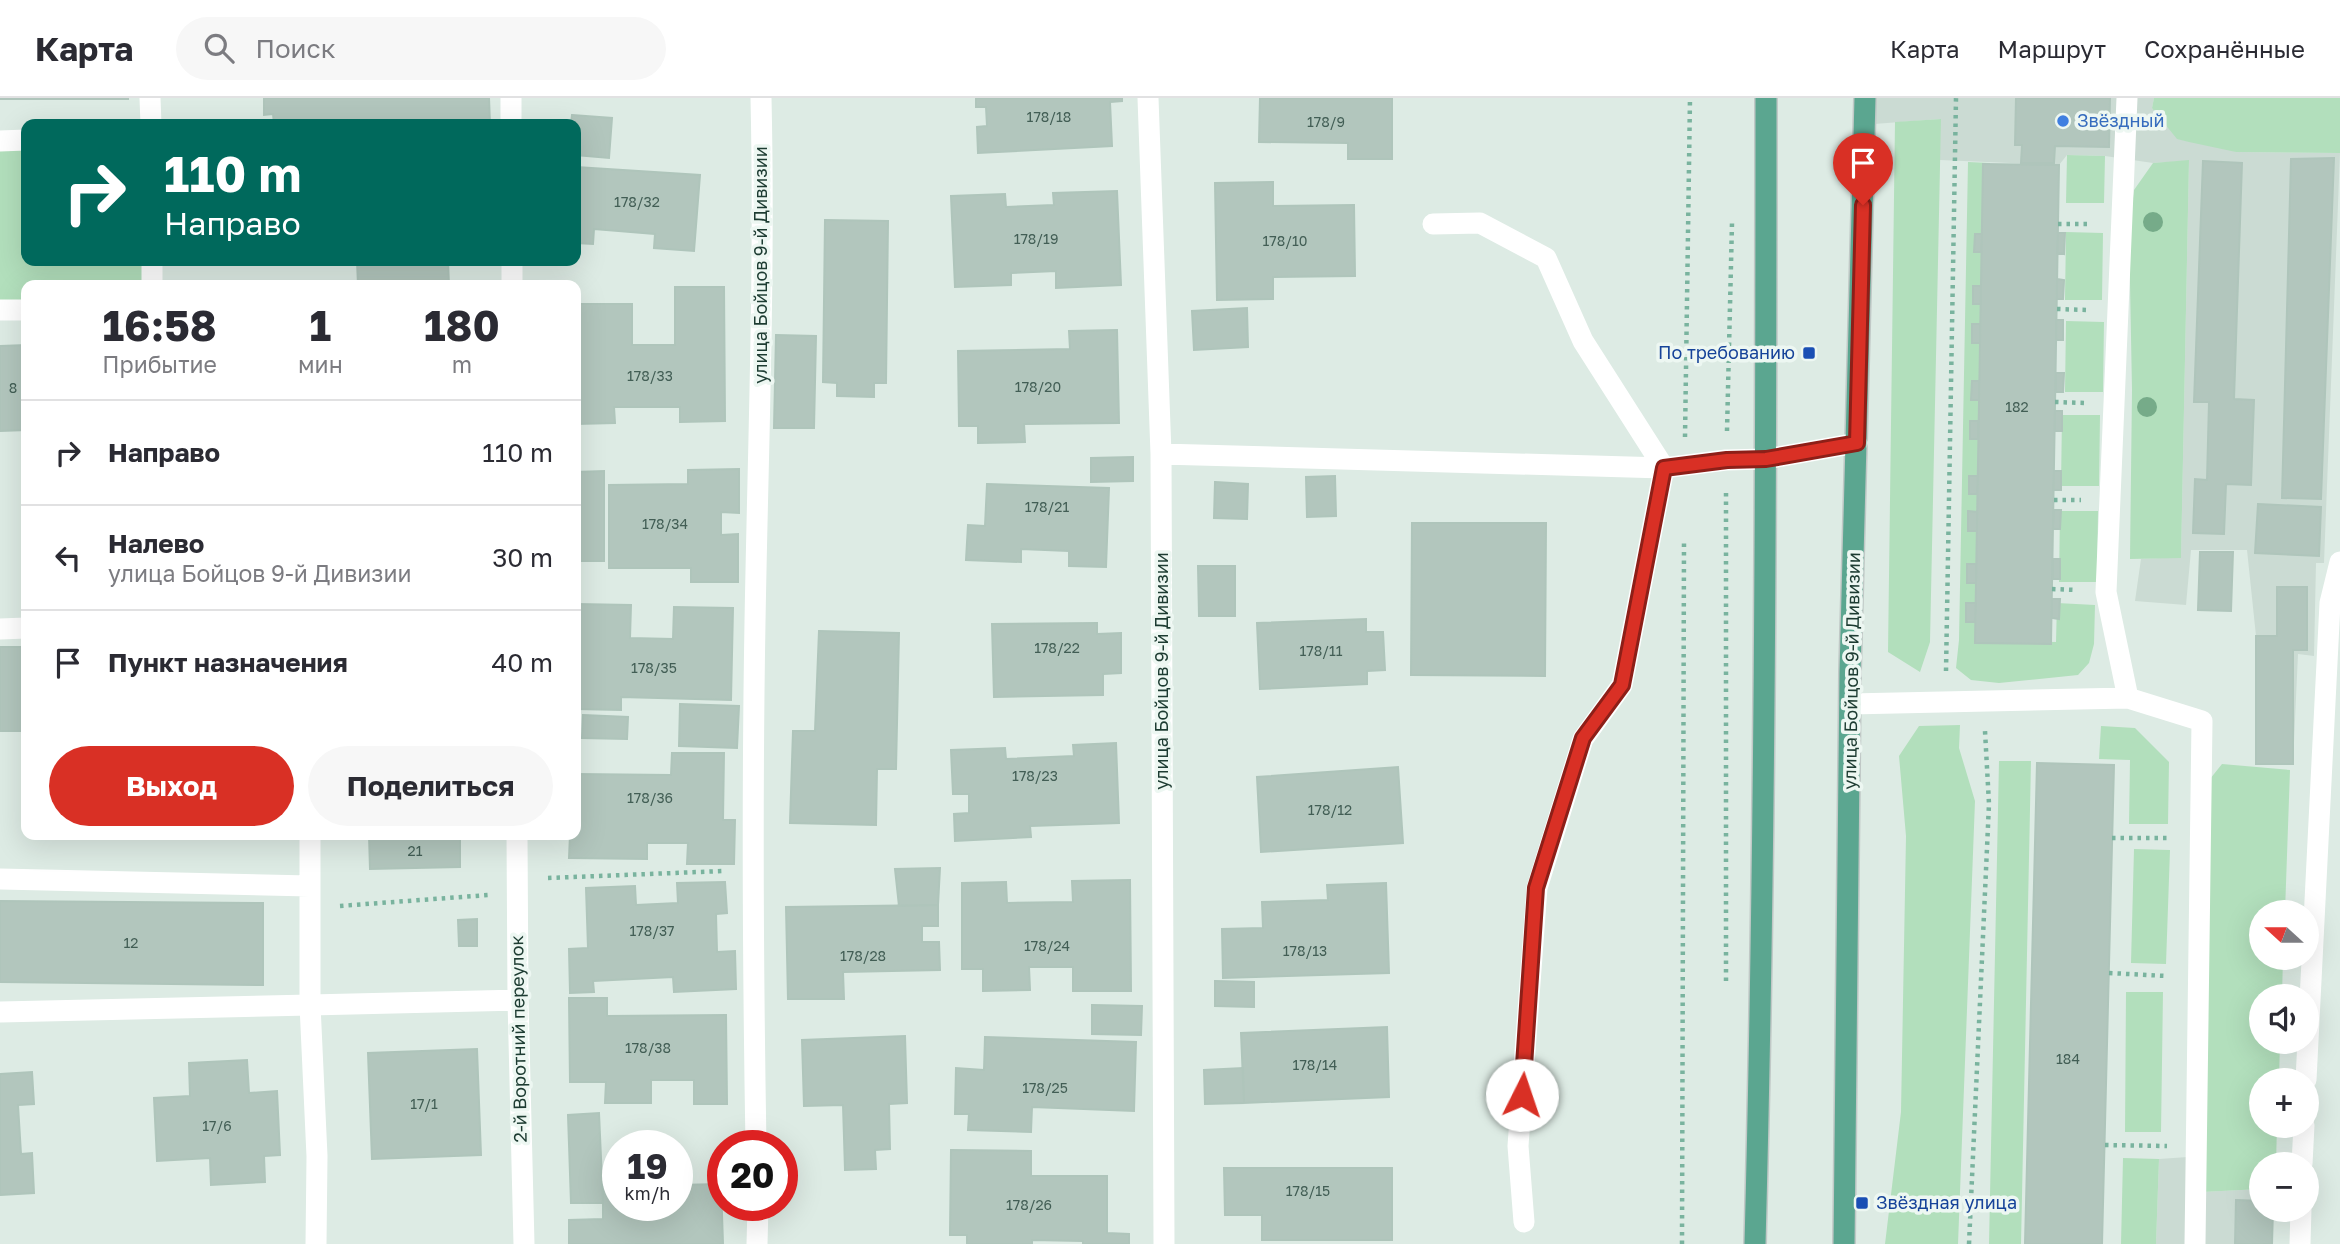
<!DOCTYPE html>
<html lang="ru">
<head>
<meta charset="utf-8">
<style>
  body { margin:0; font-family:"Golos Text",sans-serif; background:#f7f7f7; color:#2b2b33; height:100vh; display:flex; flex-direction:column; font-size:26px; white-space:nowrap }
  * { box-sizing:border-box; margin:0 }
  p { font-size:23px; color:#7c7c81 }
  .icon { flex:none; width:38px; height:38px; fill:none; stroke:currentColor; stroke-width:2; stroke-linecap:round; stroke-linejoin:round }
  .map { position:relative; flex:1; overflow:hidden }
  .sheet { position:absolute; left:21px; top:182px; width:560px; height:560px; display:flex; flex-direction:column; background:#fff; border-radius:14px; box-shadow:0 7px 28px #0002 }
  .sheet>* { flex:none }
  .top-card { position:absolute; left:21px; top:21px; width:560px; height:147px; border-radius:14px; box-shadow:0 7px 28px #0002; background:#00695c; color:#fff; overflow:hidden }
  .needle { width:46px; rotate:291deg }
  .tools { position:absolute; left:2249px; top:802px; display:grid; gap:14px }
  .tools a { display:grid; place-items:center; width:70px; height:70px; border-radius:50%; background:#fff; box-shadow:0 7px 28px #0002; font-size:35px }
  .speed { position:absolute; left:602px; top:1032px; display:flex; gap:14px; font-size:35px; font-weight:700; text-align:center }
  .speed>* { display:grid; place-content:center; width:91px; height:91px; border-radius:50%; background:#fff; box-shadow:0 7px 28px #0002; line-height:1 }
  .speed small { font-size:18px; font-weight:400 }
  .speed .limit { border:10px solid #d22; background:#fff; color:#111 }
  .pin { position:absolute; display:grid; place-items:center; width:60px; height:60px; color:#fff; margin:-72px -30px; border-radius:50% 50% 50% 0; rotate:-45deg; box-shadow:0 0 7px #0007 }
  .pin .icon { rotate:45deg }
  .me { position:absolute; width:77px; margin:-38px; rotate:4deg; stroke-linejoin:round; filter:drop-shadow(0 0 5px #0008) }
  .turn { display:flex; align-items:center; gap:24px; height:147px; padding:0 28px; font-size:32px }
  .turn .icon { width:91px; height:91px; stroke-width:2.5 }
  .turn b { display:block; font-size:49px; line-height:60px }
  .eta { display:flex; justify-content:space-evenly; align-items:center; height:119px; text-align:center }
  .eta b { font-size:42px; font-weight:700; line-height:49px }
  .action { display:flex; gap:14px; margin-top:auto; padding:14px 28px }
  .action a { flex:1; height:80px; border-radius:42px; background:#d93025; color:#fff; font-size:28px; font-weight:700; line-height:80px; text-align:center }
  .action a+a { background:#f7f7f7; color:#2b2b33 }
  ul { padding:0; list-style:none }
  li { display:flex; align-items:center; gap:21px; height:105px; padding:0 28px; border-top:2px solid #e1e1e2 }
  li div { flex:1 }
  li b { display:block; font-size:26px }
  li em { font-style:normal }
  header { display:flex; align-items:center; gap:42px; box-sizing:border-box; height:98px; padding:0 35px; background:#fff; border-bottom:2px solid #e1e1e2 }
  header strong { font-size:33px }
  nav { display:flex; gap:38px; margin-inline-start:auto; font-size:24px }
  .search { width:490px; height:63px; background:#f7f7f7; display:flex; align-items:center; gap:18px; box-sizing:border-box; padding:0 24px; border-radius:38px; color:#7c7c81; font-size:26px }
  .map>svg:first-child { display:block }
</style>
</head>
<body>
<header>
<strong>Карта</strong>
<div class="search"><svg class="icon" aria-label="search" viewBox="0 0 24 24"><circle cx="10" cy="10" r="6"/><path d="M15 15l6 6"/></svg>Поиск</div>
<nav><a>Карта</a><a>Маршрут</a><a>Сохранённые</a></nav>
</header>
<div class="map">
<svg width="2340" height="1146" viewBox="0 0 2340 1146">
  <rect width="100%" height="100%" fill="#ddebe4"/>
  <!-- built -->
  <path fill="#cbdbd3" d="M1875,0H2154L2152,10L2236,54L2340,55L2324,465H2316L2314,558L2298,556L2293,666H2256V538L2247,452H2191L2186,507L2135,503L2141,461L2181,459L2189,63L2153,65L2105,58L2067,57L2059,67L1940,62V21L1874,26Z
    M2202,1058V1094L2261,1091V1111H2273L2272,1146H2156L2159,1061Z"/>
  <!-- green -->
  <path fill="#b2dfbc" d="M2154,0H2340V55L2236,54L2189,44L2177,41L2152,10Z
    M1941,21L1930,544L1920,574L1888,554L1895,24Z
    M26,42V163H152V187H26V212H0V43Z
    M2067,57L2105,58L2104,105H2066Z
    M2189,62L2181,460L2130,461L2132,292L2129,131L2134,92L2153,65Z
    M1968,64L1990,65L1977,542L2056,544L2057,505L2095,507L2094,546L2089,565L2078,577L1999,585L1971,582L1956,570L1959,542Z
    M2066,134L2103,135L2102,202H2065Z
    M2066,223L2104,224L2103,294H2065Z
    M2062,317H2100L2099,388H2061Z
    M2060,413H2098L2097,484H2059Z
    M1960,627L1959,650L1975,703L1958,1146H1885L1901,1014L1906,738L1899,658L1919,628Z
    M2101,628L2135,630L2169,664L2168,726H2129L2130,662L2099,661Z
    M1999,663H2031L2021,1146H1989Z
    M2222,666L2290,672L2285,814H2261V859H2283L2282,898H2261V943H2280L2279,982H2261V1027H2277L2276,1066H2261V1091L2202,1094L2210,681Z
    M2134,751L2170,752L2166,866L2131,865Z
    M2126,894H2163L2161,1034H2125Z
    M2123,1060L2159,1061L2156,1146H2121Z"/>
  <!-- building -->
  <path fill="#b2c6bd" stroke="#afc5bb" stroke-width="2" d="M0,0H128V1H0Z
    M264,0H489L490,26H274L273,16L264,17Z
    M976,0H1122V3L1110,4L1112,48L978,55L977,29L987,28L986,9H976Z
    M1260,0H1392V61H1348V45L1259,44Z
    M2016,0H2110L2109,49L2055,48L2054,65H2021L2022,47H2015Z
    M572,17L612,20L609,60L576,57V26H571Z
    M2334,60L2321,401L2282,400L2291,61Z
    M2203,63L2242,65L2234,301L2254,302L2251,387L2226,386L2224,436L2193,435L2195,381L2207,382L2209,304H2194Z
    M1983,66L2059,67L2051,546L1975,545Z
    M576,69L700,77L694,153L654,150L655,136L594,131L593,146L576,145Z
    M1273,84V108L1354,107L1355,178L1273,179V201L1217,202L1215,85Z
    M1117,93L1121,187L1056,190V173L1011,175V187L955,189L951,98L1005,96L1006,109L1054,107L1053,95Z
    M825,122L888,123L886,285H874V299L837,298V285L823,284Z
    M2058,135H2065L2064,156L2057,155Z
    M1975,136H1982L1981,154H1974Z
    M357,163H448L449,187H358Z
    M2057,181L2064,182L2063,201H2057Z
    M1973,188H1981V206H1973Z
    M675,189H724L725,323L680,324V309H614L615,325L576,326V206H632V247H675Z
    M1247,210L1248,249L1194,252L1192,213Z
    M2056,222H2063V242H2056Z
    M1972,226H1980V245H1972Z
    M1117,232L1119,325L1024,326L1025,344L978,345V328H959L958,253L1070,251L1069,233Z
    M776,237L816,238L814,330H774Z
    M26,247V332L0,333V248Z
    M2056,275H2064L2063,294H2056Z
    M1972,283H1979V302H1971Z
    M2055,313H2062V333H2055Z
    M1970,323H1978V341H1970Z
    M1133,359V383L1091,384V360Z
    M739,371V415L721,414V437L738,436V484H691V470H609V387L688,386V372Z
    M604,373V463H576V374Z
    M2054,373H2061V392H2053Z
    M1335,378L1336,418L1307,419L1306,379Z
    M1969,378H1978L1977,396H1969Z
    M1215,384L1248,386L1247,421L1214,420Z
    M987,386L1109,390L1106,469L1069,468V453L1021,451V464L966,462L968,427L985,428Z
    M2258,406L2321,409L2319,458L2255,455Z
    M2054,412H2061L2060,431H2053Z
    M1968,413L1977,414V433H1968Z
    M1412,425H1546L1545,578L1411,577Z
    M2200,454H2233L2231,513L2198,512Z
    M2053,461H2060V481H2053Z
    M1967,466H1976V485H1967Z
    M1198,468H1235V518H1199Z
    M2277,489H2307V552H2293V666H2256V538H2277Z
    M2052,501H2060L2059,521L2052,520Z
    M1966,505H1976L1975,524H1966Z
    M576,506L631,507L630,540L673,541L674,509L733,510L731,602L621,599V612L576,611Z
    M1366,521V534H1383L1385,572L1367,573V586L1260,591L1257,525Z
    M1097,525V536L1121,535V575L1103,576V597L994,599L992,526Z
    M819,533L899,535L896,671H877L876,727L790,725L793,633H815Z
    M0,549H26V633H0Z
    M680,606L739,608L737,650L679,648Z
    M583,617L628,619L627,641L582,640Z
    M1116,645L1119,725L1030,728L1031,739L955,743L954,716L969,715V696H953L951,652L1005,650L1006,661L1074,658L1073,647Z
    M672,655H724L723,722H735L734,766H687L688,745H647V761L569,760L570,737H576V676L671,677Z
    M2037,665L2114,667L2102,1146H2025Z
    M1398,669L1403,745L1261,754L1257,679Z
    M369,737H460V769L370,771Z
    M940,770L938,807L899,808L895,771Z
    M1130,782L1131,893H1073V869H1029L1030,892L983,893V871H962V785L1006,784L1007,805L1073,804L1072,783Z
    M725,784L727,815L716,816L717,854L735,853L736,891L674,894L673,879L593,883L594,894L570,895L569,851L588,850L586,790L635,788L636,807L678,805L677,785Z
    M1386,785L1389,875L1223,880L1222,831L1263,830L1262,804L1328,802L1327,787Z
    M0,803L263,805V887L0,884Z
    M938,807V828H922V844H939L940,872L843,874L844,901H788L786,809Z
    M477,821V848H459L458,822Z
    M1215,883L1254,884V909L1215,908Z
    M569,900H607V918L726,917L727,1006H694V982H651V1005H605L606,984H570Z
    M1092,907L1142,908L1141,937L1092,936Z
    M1387,929L1389,999L1244,1005L1241,935Z
    M905,938L907,1005L889,1006L890,1051L875,1052L876,1071L845,1072L843,1007L804,1008L802,942Z
    M985,939L1136,944L1134,1013L1032,1009L1031,1034L968,1032L969,1016H955L956,970L984,972Z
    M477,951L481,1057L372,1061L368,955Z
    M247,962L249,995L277,993L280,1057L264,1058L265,1084L211,1087L210,1060L157,1063L154,1000L190,998L189,965Z
    M1243,970L1244,1005L1205,1006L1204,972Z
    M32,974L34,1006L18,1007L21,1056L32,1055L34,1095L0,1097V976Z
    M599,1015L603,1105H571L568,1017Z
    M951,1052L1031,1053V1078H1107V1135L1129,1136V1146H1083V1143L1032,1142V1146H967V1137H950Z
    M1224,1070H1392V1142H1262V1117H1225Z
    M721,1086L723,1146H569V1122L603,1121V1089H618V1108H677V1087Z
    M2236,1102L2261,1103V1111H2273L2272,1146H2235Z"/>
  <g fill="none" stroke-linecap="round" stroke-linejoin="round">
    <!-- major casing -->
    <g stroke="#c0c8c6" stroke-width="24">
      <path id="major" d="M1755,1146C1765,764 1766,382 1766,0
        M1844,1146L1850,574L1865,0"/>
    </g>
    <!-- path -->
    <path stroke="#79b39e" stroke-width="4.5" stroke-dasharray="3.5 5" stroke-linecap="butt" d="M2058,126H2092
      M2057,211L2087,212
      M2055,304L2085,305
      M1727,333L1732,125
      M1685,339L1690,0
      M2054,402H2081
      M2052,491L2077,492
      M1946,573L1956,0
      M2112,740H2170
      M548,780L724,773
      M340,808L488,797
      M2109,875L2167,878
      M1726,883V391
      M2105,1047L2167,1048
      M1682,1146L1684,442
      M1969,1146L1989,706L1985,633"/>
    <!-- minor -->
    <path stroke="#fff" stroke-width="21" d="M150,0L151,26
      M1148,0L1161,356L1164,1146
      M2127,0L2106,494L2128,600
      M511,26V0
      M0,43L26,42
      M1433,126L1480,125L1546,160L1583,243L1664,370L1622,587L1583,641L1537,790L1518,1048L1524,1124
      M152,163V187
      M512,163V187
      M0,212H26
      M1161,356L1664,370L1726,362L1766,361L1857,345
      M0,531L26,530
      M1850,606L2128,600L2202,623L2195,1146
      M310,737V907L518,902
      M517,737L518,902L524,1146
      M0,781L310,788
      M0,914L310,907L317,1058L316,1146
      M2306,982L2330,505L2340,464
      M756,1048C753,873 752,699 755,524C758,349 765,175 761,0
      M2302,1066L2304,1027
      M757,1146L758,1108
      M2300,1146L2301,1111"/>
    <!-- major -->
    <use href="#major" stroke="#5ba690" stroke-width="21"/>
  </g>
  <!-- trees -->
  <g fill="#76ab89">
    <circle cx="2153" cy="124" r="10"/>
    <circle cx="2147" cy="309" r="10"/>
  </g>
  <g fill="none" stroke-linecap="round" stroke-linejoin="round">
    <!-- route casing -->
    <g stroke="#8d1f18" stroke-width="18">
      <path id="route" d="M1522,997L1536,790L1583,640L1622,587L1664,370L1727,362L1766,361L1857,345L1863,107"/>
    </g>
    <!-- route -->
    <use href="#route" stroke="#d93025" stroke-width="12"/>
  </g>
  <!-- markers -->
  <circle fill="#3f7fe0" stroke="#edf7f2" stroke-width="2.5" cx="2063" cy="23" r="7"/>
  <g fill="#1a4fb4" stroke="#edf7f2" stroke-width="2.5">
    <rect x="1802" y="248" width="14" height="14" rx="3.5"/>
    <rect x="1855" y="1098" width="14" height="14" rx="3.5"/>
  </g>
  <g text-anchor="middle" stroke-width="7" stroke-linejoin="round" paint-order="stroke">
    <!-- number labels -->
    <g font-size="14" fill="#425e55">
      <text x="1049" y="24">178/18</text>
      <text x="1326" y="29">178/9</text>
      <text x="637" y="109">178/32</text>
      <text x="1036" y="146">178/19</text>
      <text x="1285" y="148">178/10</text>
      <text x="650" y="283">178/33</text>
      <text x="1038" y="294">178/20</text>
      <text x="13" y="295">8</text>
      <text x="2017" y="314">182</text>
      <text x="1047" y="414">178/21</text>
      <text x="665" y="431">178/34</text>
      <text x="1057" y="555">178/22</text>
      <text x="1321" y="558">178/11</text>
      <text x="654" y="575">178/35</text>
      <text x="1035" y="683">178/23</text>
      <text x="650" y="705">178/36</text>
      <text x="1330" y="717">178/12</text>
      <text x="415" y="758">21</text>
      <text x="652" y="838">178/37</text>
      <text x="131" y="850">12</text>
      <text x="1047" y="853">178/24</text>
      <text x="1305" y="858">178/13</text>
      <text x="863" y="863">178/28</text>
      <text x="648" y="955">178/38</text>
      <text x="2068" y="966">184</text>
      <text x="1315" y="972">178/14</text>
      <text x="1045" y="995">178/25</text>
      <text x="424" y="1011">17/1</text>
      <text x="217" y="1033">17/6</text>
      <text x="1308" y="1098">178/15</text>
      <text x="1029" y="1112">178/26</text>
    </g>
    <!-- shop labels -->
    <g font-size="18" fill="#366cbe" stroke="#edf7f2" text-anchor="start">
      <text x="2077" y="29">Звёздный</text>
    </g>
    <!-- street labels -->
    <g font-size="18" fill="#1d3c32" stroke="#edf7f2">
      <text transform="translate(761 167) rotate(-90)" y="6">улица Бойцов 9-й Дивизии</text>
      <text transform="translate(1162 573) rotate(-90)" y="6">улица Бойцов 9-й Дивизии</text>
      <text transform="translate(1852 573) rotate(-89)" y="6">улица Бойцов 9-й Дивизии</text>
      <text transform="translate(519 941) rotate(-91)" y="6">2-й Воротний переулок</text>
    </g>
    <!-- transit labels -->
    <g font-size="18" fill="#164399" stroke="#edf7f2" text-anchor="end">
      <text x="1795" y="261">По требованию</text>
      <text x="1876" y="1111" text-anchor="start">Звёздная улица</text>
    </g>
  </g>
</svg>
<div class="tools">
<a><svg class="needle" viewBox="-14 -14 28 28"><path d="M0-13l5 13h-10z" fill="#e53935"/><path d="M0 13l5-13h-10z" fill="#7c7c81"/></svg></a>
<a><svg class="icon" aria-label="sound" viewBox="0 0 24 24"><path d="M4 9h4l5-4v14l-5-4H4zM17 9q2 3 0 6"/></svg></a>
<a>+</a>
<a>−</a>
</div>
<div class="speed"><div>19<small>km/h</small></div><div class="limit">20</div></div>
<div class="pin" style="left:1863px;top:107px;background:#d93025"><svg class="icon" aria-label="arrive" viewBox="0 0 24 24"><path d="M6 21V4h12l-3 4 3 4H6"/></svg></div>
<svg class="me" style="left:1522px;top:997px" viewBox="-20 -20 40 40"><circle r="19" fill="#fff"/><path d="M0-13L10 11 0 6-10 11z" fill="#d93025"/></svg>
<div class="top-card">
<div class="turn"><svg class="icon" aria-label="right" viewBox="0 0 24 24"><path d="M7 20v-9h11M14 6l5 5-5 5"/></svg><div><b>110 m</b>Направо</div></div>
</div>
<section class="sheet">
<div class="eta">
<div><b>16:58</b><p>Прибытие</p></div>
<div><b>1</b><p>мин</p></div>
<div><b>180</b><p>m</p></div>
</div>
<ul>
<li><svg class="icon" aria-label="right" viewBox="0 0 24 24"><path d="M7 20v-9h11M14 6l5 5-5 5"/></svg><div><b>Направо</b></div><em>110 m</em></li>
<li><svg class="icon" aria-label="left" viewBox="0 0 24 24"><path d="M17 20v-9H6M10 6l-5 5 5 5"/></svg><div><b>Налево</b><p>улица Бойцов 9-й Дивизии</p></div><em>30 m</em></li>
<li><svg class="icon" aria-label="arrive" viewBox="0 0 24 24"><path d="M6 21V4h12l-3 4 3 4H6"/></svg><div><b>Пункт назначения</b></div><em>40 m</em></li>
</ul>
<div class="action"><a>Выход</a><a>Поделиться</a></div>
</section>
</div>
</body>
</html>
